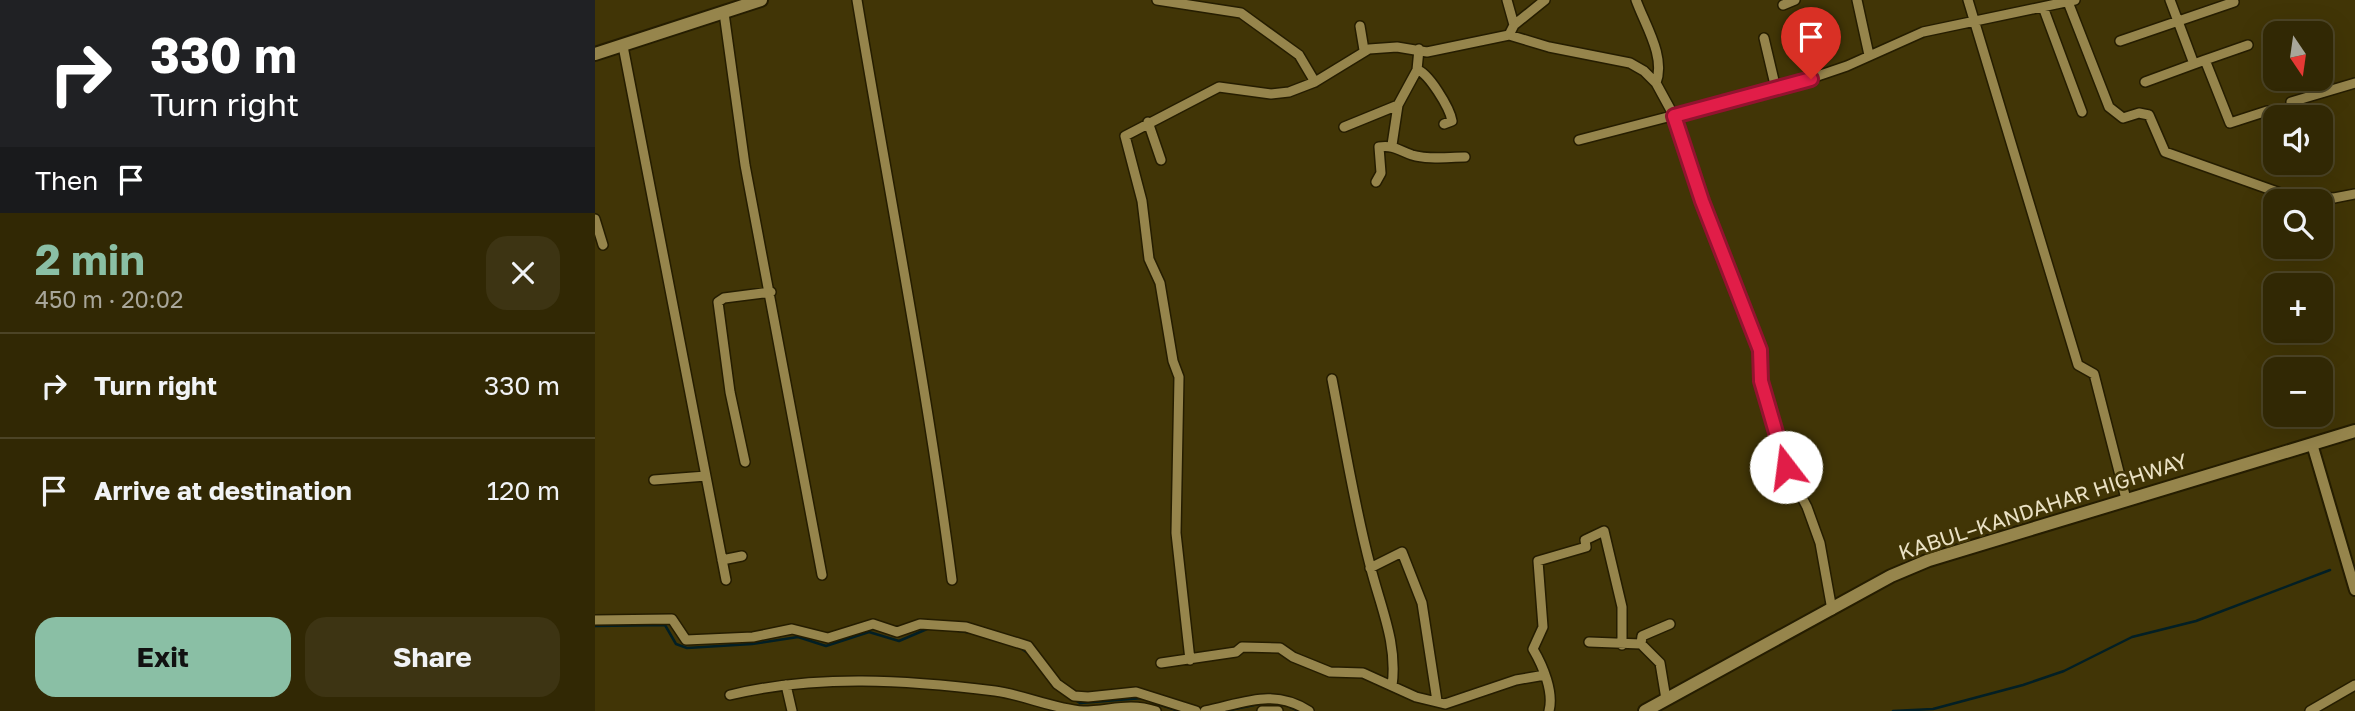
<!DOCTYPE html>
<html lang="en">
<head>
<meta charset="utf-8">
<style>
  body { margin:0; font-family:"Golos Text",sans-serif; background:#3d3413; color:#f1f3f6; height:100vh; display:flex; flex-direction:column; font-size:26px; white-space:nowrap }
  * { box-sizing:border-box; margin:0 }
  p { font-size:23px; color:#a8a69a }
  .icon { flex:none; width:38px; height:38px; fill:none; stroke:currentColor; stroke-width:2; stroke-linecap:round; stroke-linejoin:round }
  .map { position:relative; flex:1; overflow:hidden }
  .drawer { display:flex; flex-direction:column; background:#312804; width:595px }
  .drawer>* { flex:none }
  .top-card { background:#202124; color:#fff; overflow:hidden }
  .needle { width:46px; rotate:167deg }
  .tools { position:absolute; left:1668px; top:21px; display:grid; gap:14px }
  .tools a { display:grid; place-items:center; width:70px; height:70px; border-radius:14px; background:#312804; box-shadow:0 7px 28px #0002,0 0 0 2px #4c4426; font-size:35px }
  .pin { position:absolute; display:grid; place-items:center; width:60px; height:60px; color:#fff; margin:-72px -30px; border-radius:50% 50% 50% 0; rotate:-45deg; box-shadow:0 0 7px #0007 }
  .pin .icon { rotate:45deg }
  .me { position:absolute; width:77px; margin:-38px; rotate:345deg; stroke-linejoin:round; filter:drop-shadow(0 0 5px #0008) }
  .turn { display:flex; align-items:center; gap:24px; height:147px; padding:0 35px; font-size:32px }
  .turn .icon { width:91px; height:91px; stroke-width:2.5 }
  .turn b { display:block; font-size:49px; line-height:60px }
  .then { display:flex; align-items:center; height:66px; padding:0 35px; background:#0003; gap:14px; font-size:26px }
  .round { display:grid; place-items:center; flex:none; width:74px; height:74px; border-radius:21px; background:#3d3413 }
  .headline { display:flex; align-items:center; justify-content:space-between; height:119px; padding:0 35px }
  h1 { font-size:42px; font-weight:700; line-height:52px; color:#8abfa5 }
  .action { display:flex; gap:14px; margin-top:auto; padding:14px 35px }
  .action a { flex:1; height:80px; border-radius:21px; background:#8abfa5; color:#111; font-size:28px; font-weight:700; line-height:80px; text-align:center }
  .action a+a { background:#3d3413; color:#f1f3f6 }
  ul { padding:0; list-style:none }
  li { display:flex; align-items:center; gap:21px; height:105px; padding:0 35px; border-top:2px solid #4c4426 }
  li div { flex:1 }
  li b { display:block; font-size:26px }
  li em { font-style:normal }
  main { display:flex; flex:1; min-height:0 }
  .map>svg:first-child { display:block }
</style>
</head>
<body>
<main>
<section class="drawer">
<div class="top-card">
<div class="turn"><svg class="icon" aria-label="right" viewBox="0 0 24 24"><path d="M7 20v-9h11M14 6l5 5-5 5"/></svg><div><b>330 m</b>Turn right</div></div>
<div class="then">Then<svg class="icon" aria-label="arrive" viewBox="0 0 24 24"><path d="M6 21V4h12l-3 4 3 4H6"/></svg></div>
</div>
<div class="headline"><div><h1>2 min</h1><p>450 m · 20:02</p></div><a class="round"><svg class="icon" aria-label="close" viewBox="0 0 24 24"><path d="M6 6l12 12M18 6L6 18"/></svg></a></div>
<ul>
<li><svg class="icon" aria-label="right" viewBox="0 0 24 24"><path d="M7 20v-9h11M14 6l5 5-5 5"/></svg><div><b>Turn right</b></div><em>330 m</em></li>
<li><svg class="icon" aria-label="arrive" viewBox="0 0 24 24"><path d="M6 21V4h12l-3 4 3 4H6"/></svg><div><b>Arrive at destination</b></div><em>120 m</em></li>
</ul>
<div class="action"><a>Exit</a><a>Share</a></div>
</section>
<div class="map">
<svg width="1760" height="711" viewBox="0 0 1760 711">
  <rect width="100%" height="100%" fill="#413506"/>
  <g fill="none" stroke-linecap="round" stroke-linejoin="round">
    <!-- stream -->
    <path stroke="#021f25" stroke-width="2.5" d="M0,626L70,625L81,644L92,648L157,644L203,637L231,646L274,632L304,641L332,629
      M357,630L378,633
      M424,647L436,655
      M464,690L485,703L548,698
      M557,702L584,711
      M695,707L704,711
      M630,711L669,703
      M1298,711L1338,709L1428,685L1469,671L1537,637L1601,621L1735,570"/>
    <!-- minor casing -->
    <g stroke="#251d00" stroke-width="12">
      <path id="minor" d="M262,0C294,193 332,386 357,580
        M562,0L646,13L704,55L720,82
        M912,0L919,25
        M1041,0C1050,25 1071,57 1061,83
        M1262,0L1274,55
        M1373,0L1483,365L1499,374L1531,499
        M1575,0L1599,64L1610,60L1635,123L1672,111
        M1473,2L1514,107L1528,118L1544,113L1554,115L1570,152L1688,194L1739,198L1760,194
        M1188,5L1200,0
        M1448,7L1487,112
        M129,13L150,165L227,575
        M765,26L769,50
        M914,35L919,25L950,0
        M1169,38L1181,89
        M1525,41L1639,2
        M28,46L131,580
        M1610,60L1653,45
        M822,70C833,72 855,108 857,121L849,124
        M1550,82L1599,64
        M1696,102L1760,83
        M553,122L566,160
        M749,127L803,105
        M984,140L1196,85L1252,66L1328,32L1480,0
        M797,145L803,105L822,70L824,49
        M781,182L786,173L784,147C799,145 803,150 817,155C833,160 853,157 870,157
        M0,219L8,245
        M737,379C749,441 759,504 775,565C785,606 803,643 797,686
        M150,462L135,392L123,302L129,298L176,292
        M59,480L111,476
        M127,560L147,556
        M775,568L807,552L827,603L842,701
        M0,620L77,619L91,640L158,637L197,629L233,638L278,624L302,632L325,624L371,627L433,646L462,684L479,696L493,697L541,692L601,711
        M994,642L1046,644L1065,663L1071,699
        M1046,644L1047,636L1075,624
        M595,660L581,533L584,377L578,361L565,283L554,259L547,201L530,136L624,87L676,94L694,92L720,82L774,49L802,47L832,52L914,35L954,47L1035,63L1049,71L1061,83L1079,116L1107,201L1152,311L1165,350L1166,381L1191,467L1212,507L1225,543L1237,610
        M566,663L641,652L647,647L685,648L698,657L735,672L768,673L821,697L850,704L921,680L950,675
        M191,685L197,711
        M135,695C222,674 312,680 400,691C429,695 459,709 488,711C515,711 533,702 561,711
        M610,711C649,703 678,688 714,711
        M667,711H683
        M954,711C959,692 948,666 938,649L948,627L943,561L991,547L990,540L1009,531L1027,607V645
        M1715,711L1760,685"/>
    </g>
    <!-- tertiary casing -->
    <g stroke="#251d00" stroke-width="14">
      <path id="tertiary" d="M1717,444L1760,590"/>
    </g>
    <!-- secondary casing -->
    <g stroke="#251d00" stroke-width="16">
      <path id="secondary" d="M0,54L166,0
        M1050,711L1296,576L1334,560L1760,431"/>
    </g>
    <!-- minor -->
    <use href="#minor" stroke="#96854c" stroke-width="9"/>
    <!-- tertiary -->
    <use href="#tertiary" stroke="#96854c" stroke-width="10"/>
    <!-- secondary -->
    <use href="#secondary" stroke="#96854c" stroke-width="12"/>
  </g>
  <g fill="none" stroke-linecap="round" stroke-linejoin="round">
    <!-- route casing -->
    <g stroke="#92132f" stroke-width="18">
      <path id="route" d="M1191,467L1166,381L1165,350L1107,201L1079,116L1216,79"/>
    </g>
    <!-- route -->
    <use href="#route" stroke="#e11d48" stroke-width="12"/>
  </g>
  <g text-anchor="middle" stroke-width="5" stroke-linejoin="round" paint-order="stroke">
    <!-- street labels -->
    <g font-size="21" fill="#eae1c4" stroke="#413506">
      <text transform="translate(1448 507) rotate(-18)" y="7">KABUL–KANDAHAR HIGHWAY</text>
    </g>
  </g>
</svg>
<div class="tools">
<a><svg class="needle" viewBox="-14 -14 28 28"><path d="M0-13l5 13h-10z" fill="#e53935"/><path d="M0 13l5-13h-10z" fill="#a8a69a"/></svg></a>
<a><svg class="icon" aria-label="sound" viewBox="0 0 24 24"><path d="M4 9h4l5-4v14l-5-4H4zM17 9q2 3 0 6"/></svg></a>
<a><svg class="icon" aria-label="search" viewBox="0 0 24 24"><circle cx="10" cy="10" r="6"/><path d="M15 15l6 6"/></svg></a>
<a>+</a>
<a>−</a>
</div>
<div class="pin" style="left:1216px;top:79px;background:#d93025"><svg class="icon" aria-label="arrive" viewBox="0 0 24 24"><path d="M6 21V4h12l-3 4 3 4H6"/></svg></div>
<svg class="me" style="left:1191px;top:467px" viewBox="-20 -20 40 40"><circle r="19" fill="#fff"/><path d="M0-13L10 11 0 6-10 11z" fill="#e11d48"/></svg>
</div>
</main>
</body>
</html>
